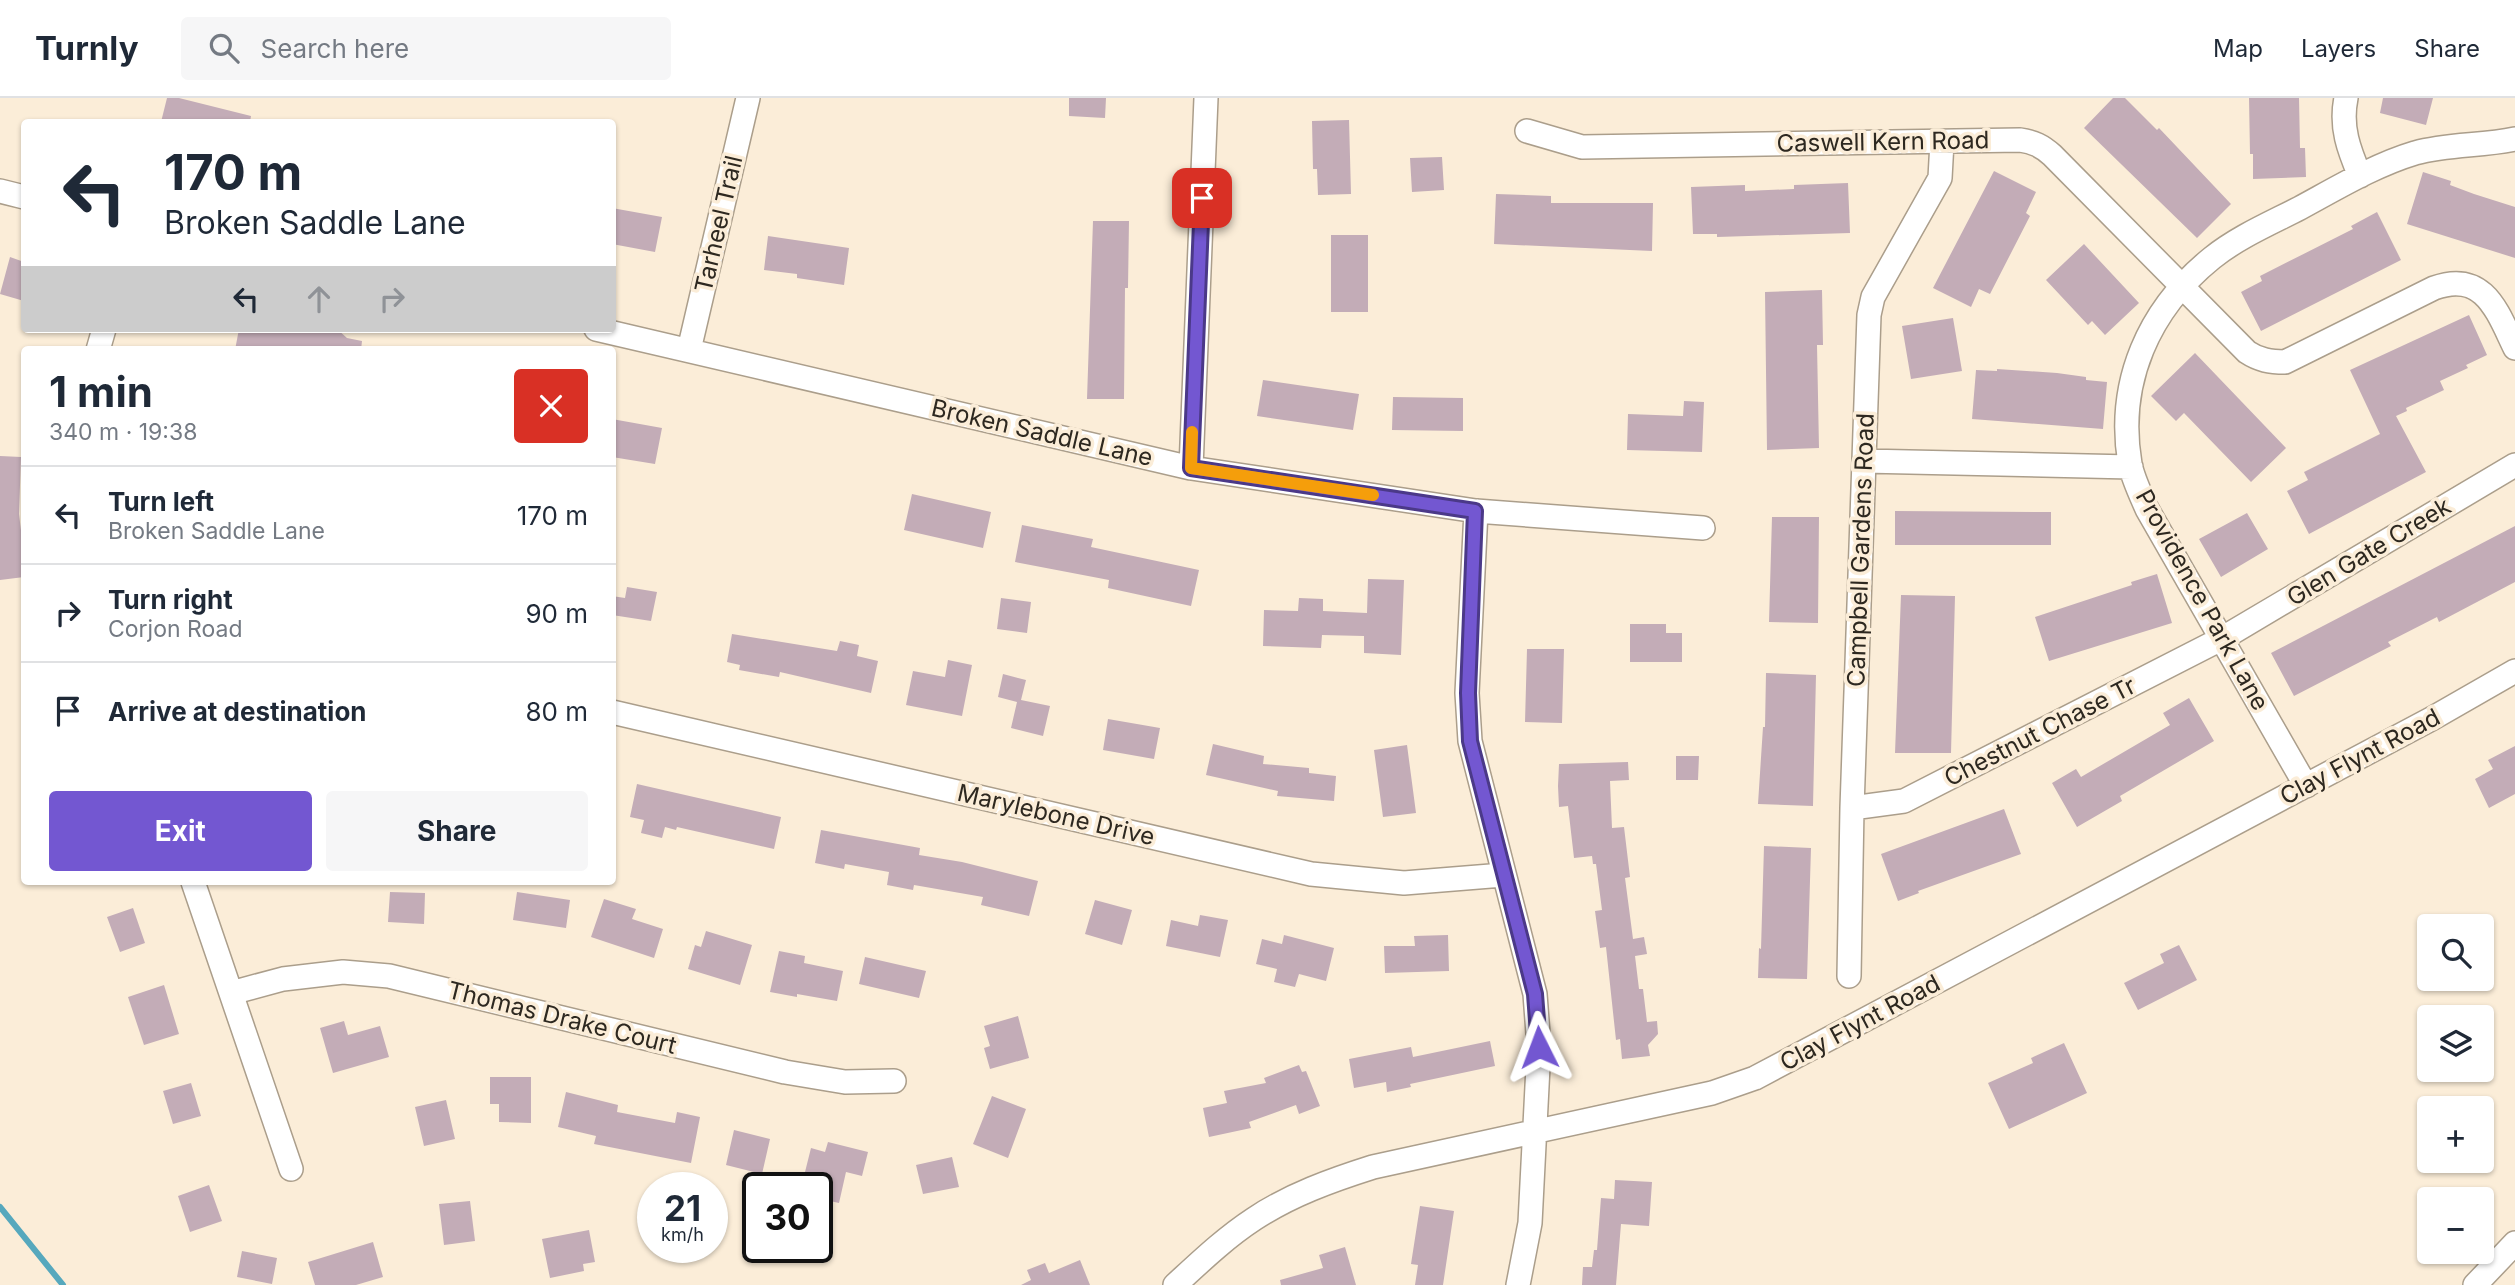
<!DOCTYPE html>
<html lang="en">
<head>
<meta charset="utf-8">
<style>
  body { margin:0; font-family:Inter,sans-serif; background:#f6f6f7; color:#1f2937; height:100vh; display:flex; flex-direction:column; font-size:26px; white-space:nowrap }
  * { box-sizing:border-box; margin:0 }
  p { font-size:23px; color:#747a83 }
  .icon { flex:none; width:38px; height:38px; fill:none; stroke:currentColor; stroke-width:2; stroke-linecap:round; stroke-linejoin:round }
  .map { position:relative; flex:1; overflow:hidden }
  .details { position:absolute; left:21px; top:248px; width:595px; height:539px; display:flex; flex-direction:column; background:#fff; border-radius:7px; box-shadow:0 2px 5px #0004 }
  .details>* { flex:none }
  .hud { position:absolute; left:21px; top:21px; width:595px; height:214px; border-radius:7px; box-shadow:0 2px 5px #0004; background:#fff; color:#1f2937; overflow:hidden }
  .controls { position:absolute; left:2417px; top:816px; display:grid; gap:14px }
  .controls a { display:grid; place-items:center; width:77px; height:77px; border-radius:7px; background:#fff; box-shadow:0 2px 5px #0004; font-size:35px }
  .speed { position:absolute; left:637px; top:1074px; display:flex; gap:14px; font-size:35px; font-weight:700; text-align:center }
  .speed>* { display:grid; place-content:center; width:91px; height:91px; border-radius:50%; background:#fff; box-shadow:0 2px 5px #0004; line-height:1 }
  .speed small { font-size:18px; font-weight:400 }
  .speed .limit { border:4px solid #111; border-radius:10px; background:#fff; color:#111 }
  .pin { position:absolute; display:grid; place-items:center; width:60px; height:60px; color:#fff; margin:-30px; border-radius:14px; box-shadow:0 4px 10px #0006 }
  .me { position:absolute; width:77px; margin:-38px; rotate:357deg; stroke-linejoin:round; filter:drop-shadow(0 0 5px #0008) }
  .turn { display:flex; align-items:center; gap:24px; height:147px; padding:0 28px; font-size:32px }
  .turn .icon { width:91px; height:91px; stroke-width:2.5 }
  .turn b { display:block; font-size:49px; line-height:60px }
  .lanes { display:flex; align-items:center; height:66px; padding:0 28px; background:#0003; justify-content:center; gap:35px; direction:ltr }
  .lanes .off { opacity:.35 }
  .round { display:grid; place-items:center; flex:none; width:74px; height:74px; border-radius:7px; background:#f6f6f7 }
  .summary { display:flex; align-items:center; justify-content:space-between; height:119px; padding:0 28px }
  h1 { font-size:42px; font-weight:700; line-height:52px }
  .primary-button { display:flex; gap:14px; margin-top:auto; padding:14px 28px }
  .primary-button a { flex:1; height:80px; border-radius:7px; background:#7357d1; color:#fff; font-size:28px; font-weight:700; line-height:80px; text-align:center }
  .primary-button a+a { background:#f6f6f7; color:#1f2937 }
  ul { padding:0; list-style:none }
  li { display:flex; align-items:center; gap:21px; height:98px; padding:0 28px; border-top:2px solid #e0e1e3 }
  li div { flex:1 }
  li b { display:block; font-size:26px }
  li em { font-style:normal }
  header { display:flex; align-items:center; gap:42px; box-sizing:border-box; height:98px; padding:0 35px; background:#fff; border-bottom:2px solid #e0e1e3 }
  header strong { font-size:33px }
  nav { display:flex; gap:38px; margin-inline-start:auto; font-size:24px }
  .search { width:490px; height:63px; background:#f6f6f7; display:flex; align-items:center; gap:18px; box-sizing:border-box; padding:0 24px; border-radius:7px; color:#747a83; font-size:26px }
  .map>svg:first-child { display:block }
</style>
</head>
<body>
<header>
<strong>Turnly</strong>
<div class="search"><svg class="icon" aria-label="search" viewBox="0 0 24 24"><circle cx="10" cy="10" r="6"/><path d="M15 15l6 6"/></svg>Search here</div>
<nav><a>Map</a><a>Layers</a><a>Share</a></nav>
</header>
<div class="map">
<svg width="2515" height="1187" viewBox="0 0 2515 1187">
  <rect width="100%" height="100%" fill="#fbedd8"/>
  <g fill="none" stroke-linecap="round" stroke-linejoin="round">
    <!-- stream -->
    <path stroke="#56a8bd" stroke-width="6" d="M0,1109L63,1187"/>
  </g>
  <!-- building -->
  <path fill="#c3acb7" d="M167,0H179L251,18L250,24H161Z
    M1069,0H1106L1105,20L1069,18Z
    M2113,0H2125L2157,32L2159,30L2231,106L2197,140L2084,30Z
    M2249,0H2299L2300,50H2305L2306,79L2253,81V56H2250Z
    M2383,0H2433L2426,27L2380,15Z
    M1349,22L1351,96L1318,97L1317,71H1313L1312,23Z
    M1442,59L1444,92L1412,94L1410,60Z
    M1994,73L2036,94L2026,115L2030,118L1990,196L1979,191L1971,209L1933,190Z
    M2423,74L2451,83L2450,87L2474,96L2515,109V160L2407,126Z
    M1848,85L1850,135L1717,139V136H1693L1691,89L1745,87V93L1794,91V87Z
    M1496,96L1551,98V105H1653L1652,153L1494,146Z
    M612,110L662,119L655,154L612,146Z
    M2377,114L2401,162L2261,233L2241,194L2262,183L2260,178L2353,131L2351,128Z
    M1093,123H1129L1128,190H1125L1124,301H1087Z
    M1331,137H1368V214H1331Z
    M768,138L849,150L844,187L797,180V176L764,172Z
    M2084,146L2139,205L2105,237L2092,223L2088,227L2046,182Z
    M10,159L24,164V203L0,196Z
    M1822,192L1823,247H1817L1819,350L1767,352L1765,194Z
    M2469,217L2487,257L2466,267L2468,270L2440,283L2444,292L2406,310L2407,313L2396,318L2426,374L2309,436L2287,393L2308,382L2304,374L2380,336L2350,272Z
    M1953,220L1962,273L1911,281L1902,228Z
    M239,231H298L318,235L321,231H337L347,240L362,243L361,252H235Z
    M2195,255L2286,350L2251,384L2184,315L2176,323L2151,298Z
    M1997,271L2057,275L2086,279V282L2107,284L2103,331L1972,321L1976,272L1997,273Z
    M1263,282L1359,296L1353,332L1257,318Z
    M1393,299L1463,300V333L1392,332Z
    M1684,303L1704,304L1702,354L1627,352L1628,316L1683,318Z
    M612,321L662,330L655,366L612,359Z
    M0,358L21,359L19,416L24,457V479L0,482Z
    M912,396L991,414L983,450L904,432Z
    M1895,413L2051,414V447H1895Z
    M2247,415L2268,451L2221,479L2199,441Z
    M1772,419H1819L1818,525L1769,524Z
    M1022,427L1093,441L1091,449L1199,472L1191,508L1108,490L1109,482L1015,464Z
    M2515,428V484L2439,524L2437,519L2388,544L2391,548L2294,598L2271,555Z
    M2157,476L2172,525L2049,563L2035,519L2132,487L2131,484Z
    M1368,481L1404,482L1401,557L1364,555V538L1322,537L1321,550L1263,548L1264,512L1298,513L1299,500L1323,501V513L1367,515Z
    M627,489L657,494L651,523L612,517V498L625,500Z
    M1901,497L1955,498L1951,655H1895Z
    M1001,500L1031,504L1027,535L997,531Z
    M1630,526H1666V535H1682V564H1630Z
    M732,536L837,553L840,543L859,547L857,558L878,563L871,595L780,574L779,579L739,572L740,567L727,564Z
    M1527,551H1564L1562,625L1525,624Z
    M948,562L972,567L962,618L906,607L913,573L945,579Z
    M1766,575L1816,577L1813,708L1758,706L1763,629H1765Z
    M1003,576L1026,582L1021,602L1050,608L1043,638L1011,630L1017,604L998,599Z
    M2189,600L2214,643L2120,698L2122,703L2077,729L2052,685L2076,671L2081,679L2170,627L2163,615Z
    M1108,621L1160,630L1154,661L1103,652Z
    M1213,646L1264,658L1263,666L1309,670V675L1336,678L1334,703L1277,698L1278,693L1206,677Z
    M1407,647L1416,715L1383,719L1374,652Z
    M2515,648V696L2489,710L2475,681L2493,671L2488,662Z
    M1676,658H1699L1698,682H1676Z
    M1628,664L1629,682L1610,683L1612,730L1624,729L1630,779L1625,780L1633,841L1644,839L1647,856L1635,858L1639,891H1643L1647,924L1657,923L1658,936L1648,947L1650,958L1622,961L1620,941L1616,942L1606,849L1600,850L1595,813L1602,812L1596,766H1593L1592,758L1574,760L1568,708L1559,709L1558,688L1559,666Z
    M637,686L781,719L774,751L677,729L676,732L665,729L662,740L641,735L644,722L630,719Z
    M2004,711L2021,756L1918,793L1919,795L1898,803L1881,756Z
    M821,732L920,750L919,757L962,764L1038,783L1029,818L981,807L983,799L914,787L913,792L887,787L889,774L845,766L844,771L815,765Z
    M1764,748L1811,750L1807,881L1758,880L1759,850L1761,851Z
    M390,794L425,795L424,826L388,824Z
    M517,794L570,802L566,830L513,822Z
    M604,801L636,811L632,821L663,831L654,860L591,839Z
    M1095,802L1132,812L1122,847L1085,836Z
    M133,810L145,845L120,854L107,819Z
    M1200,817L1228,822L1220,859L1166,848L1171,822L1198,828Z
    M706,833L752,847L740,887L688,871L695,847L701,849Z
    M1284,837L1334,850L1326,883L1299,876L1295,889L1274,884L1277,871L1256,866L1262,841L1282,846Z
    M1448,837L1449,873L1385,875L1384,848H1415L1414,838Z
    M2179,847L2197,882L2138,912L2124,885L2164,865L2160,856Z
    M779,853L805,858L804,865L843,873L837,903L797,896V899L770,894Z
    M865,859L926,873L919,900L859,886Z
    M164,887L179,936L144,947L128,899Z
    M1018,918L1029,960L990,971L984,950L990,948L984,928Z
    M344,923L348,937L380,928L389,959L333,975L320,930Z
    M1490,943L1495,968L1410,986L1411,989L1387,994L1386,984L1354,990L1349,961L1411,949L1413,959Z
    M2064,945L2087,995L2009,1031L1988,985L2033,965L2031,960Z
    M1299,967L1302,974L1306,973L1320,1008L1299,1016L1296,1007L1249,1024L1251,1030L1209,1039L1203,1010L1227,1005L1224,993L1266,985L1264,980Z
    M490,979H531V1025L499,1024V1006H490Z
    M191,985L201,1018L173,1026L163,993Z
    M566,994L618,1007L617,1014L675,1025L677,1014L700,1019L691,1065L594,1046L596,1038L558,1029Z
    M992,998L1026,1011L1008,1060L973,1046Z
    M446,1002L455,1041L424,1048L415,1009Z
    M734,1032L770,1041L762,1076L726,1067Z
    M828,1044L868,1054L862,1078L846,1074L839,1105L821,1101L825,1088L803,1082L811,1050L825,1054Z
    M952,1059L959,1089L923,1096L916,1067Z
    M1615,1082L1652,1084L1649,1128L1621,1126L1616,1187H1582L1583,1169H1592L1594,1152H1597L1601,1100L1614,1101Z
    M209,1087L222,1123L190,1134L178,1098Z
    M470,1103L475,1143L444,1147L439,1106Z
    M1420,1108L1454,1113L1443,1187H1415L1418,1167L1411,1166Z
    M589,1132L595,1164L583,1166L584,1173L550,1180L542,1141Z
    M373,1144L383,1179L356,1187H315L308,1164Z
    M1345,1149L1356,1187H1281L1280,1182L1323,1170L1319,1157Z
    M242,1153L277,1160L272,1186L237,1179Z
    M1080,1162L1090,1187H1021L1031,1182L1027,1172L1045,1165L1049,1175Z"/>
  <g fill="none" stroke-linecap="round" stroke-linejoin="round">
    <!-- minor casing -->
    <g stroke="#ab9e8b" stroke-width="26">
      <path id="minor" d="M2346,0C2340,29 2349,52 2360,78
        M1527,33L1582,49L2020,42C2034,44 2042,48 2052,57L2247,254C2259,262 2270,264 2285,264L2434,190C2484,172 2497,213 2515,250
        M0,93L24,99
        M596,231L1191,370L1476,413L1703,430
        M98,252L104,231
        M689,252L748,0
        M1864,363L2131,369
        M1191,370L1206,0
        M1476,413L1467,595L1470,643L1535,896L1539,949L1530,1125L1518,1187
        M612,614L1311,776L1404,785L1503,777
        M2306,688L2147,411C2141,397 2133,381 2130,366C2116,284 2149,211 2212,160C2238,139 2271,125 2300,110C2337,90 2375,67 2415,55C2448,46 2482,48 2515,41
        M1852,710L1904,703L2223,540L2515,367
        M193,784L291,1071
        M1849,878L1852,710L1869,217L1873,199L1940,80L1942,44
        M231,895L283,881L343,874L389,878L785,974L845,984L894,983
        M1175,1187C1200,1164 1225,1140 1254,1121C1290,1097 1332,1082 1373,1069L1712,995L1755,980L2433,620L2515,573
        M2475,1187L2515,1145"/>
    </g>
    <!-- minor -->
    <use href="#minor" stroke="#fff" stroke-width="23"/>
  </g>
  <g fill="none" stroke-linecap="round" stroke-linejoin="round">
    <!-- route casing -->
    <g stroke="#4b3988" stroke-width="18">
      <path id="route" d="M1202,100L1191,370L1475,413L1468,595L1470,643L1535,896L1539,949"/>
    </g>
    <!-- route -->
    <use href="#route" stroke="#7357d1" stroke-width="12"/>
    <!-- slow -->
    <path stroke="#f59e0b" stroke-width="12" d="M1192,334L1191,370L1373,397"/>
  </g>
  <g text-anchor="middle" stroke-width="7" stroke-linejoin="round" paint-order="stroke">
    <!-- street labels -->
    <g font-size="24" fill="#2d2820" stroke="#fbedd8">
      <text transform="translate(1883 44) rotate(-1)" y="8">Caswell Kern Road</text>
      <text transform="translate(719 126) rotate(-77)" y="8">Tarheel Trail</text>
      <text transform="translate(1042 335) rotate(13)" y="8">Broken Saddle Lane</text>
      <text transform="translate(1861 452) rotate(-88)" y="8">Campbell Gardens Road</text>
      <text transform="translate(2369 454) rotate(-31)" y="8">Glen Gate Creek</text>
      <text transform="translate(2202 502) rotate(61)" y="8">Providence Park Lane</text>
      <text transform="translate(2040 634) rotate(-27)" y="8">Chestnut Chase Tr</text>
      <text transform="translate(2360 659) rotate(-28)" y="8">Clay Flynt Road</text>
      <text transform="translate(1056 717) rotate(13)" y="8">Marylebone Drive</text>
      <text transform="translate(562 920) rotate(14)" y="8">Thomas Drake Court</text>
      <text transform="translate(1860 925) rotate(-28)" y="8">Clay Flynt Road</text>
    </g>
  </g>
</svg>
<div class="controls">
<a><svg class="icon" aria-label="search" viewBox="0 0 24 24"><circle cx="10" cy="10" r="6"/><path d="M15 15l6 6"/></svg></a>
<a><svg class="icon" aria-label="layers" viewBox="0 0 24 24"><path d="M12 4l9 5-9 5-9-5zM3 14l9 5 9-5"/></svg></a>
<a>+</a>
<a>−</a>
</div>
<div class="speed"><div>21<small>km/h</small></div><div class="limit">30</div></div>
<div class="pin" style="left:1202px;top:100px;background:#d93025"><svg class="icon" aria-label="arrive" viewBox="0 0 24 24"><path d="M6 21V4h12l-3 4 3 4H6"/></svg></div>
<svg class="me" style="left:1539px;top:949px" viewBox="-20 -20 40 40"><path d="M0-17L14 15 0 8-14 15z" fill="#7357d1" stroke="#fff" stroke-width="4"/></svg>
<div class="hud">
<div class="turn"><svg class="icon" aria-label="left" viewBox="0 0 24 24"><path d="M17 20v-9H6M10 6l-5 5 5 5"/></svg><div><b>170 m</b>Broken Saddle Lane</div></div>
<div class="lanes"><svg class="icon" aria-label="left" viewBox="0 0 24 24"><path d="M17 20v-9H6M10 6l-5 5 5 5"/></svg><svg class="icon off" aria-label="ahead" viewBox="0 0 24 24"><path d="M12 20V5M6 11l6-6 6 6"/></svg><svg class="icon off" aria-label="right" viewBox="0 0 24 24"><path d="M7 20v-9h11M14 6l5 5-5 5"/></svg></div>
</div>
<section class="details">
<div class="summary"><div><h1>1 min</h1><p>340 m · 19:38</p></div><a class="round" style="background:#d93025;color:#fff"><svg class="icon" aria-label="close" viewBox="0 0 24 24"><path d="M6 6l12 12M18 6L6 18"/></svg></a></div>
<ul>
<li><svg class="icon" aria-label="left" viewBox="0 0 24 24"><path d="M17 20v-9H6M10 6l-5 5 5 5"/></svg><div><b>Turn left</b><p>Broken Saddle Lane</p></div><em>170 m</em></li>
<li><svg class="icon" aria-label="right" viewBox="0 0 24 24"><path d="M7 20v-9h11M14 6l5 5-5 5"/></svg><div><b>Turn right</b><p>Corjon Road</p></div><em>90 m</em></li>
<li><svg class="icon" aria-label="arrive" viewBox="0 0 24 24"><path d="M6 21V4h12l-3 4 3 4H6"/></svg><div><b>Arrive at destination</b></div><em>80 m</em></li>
</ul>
<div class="primary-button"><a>Exit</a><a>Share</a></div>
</section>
</div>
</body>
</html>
